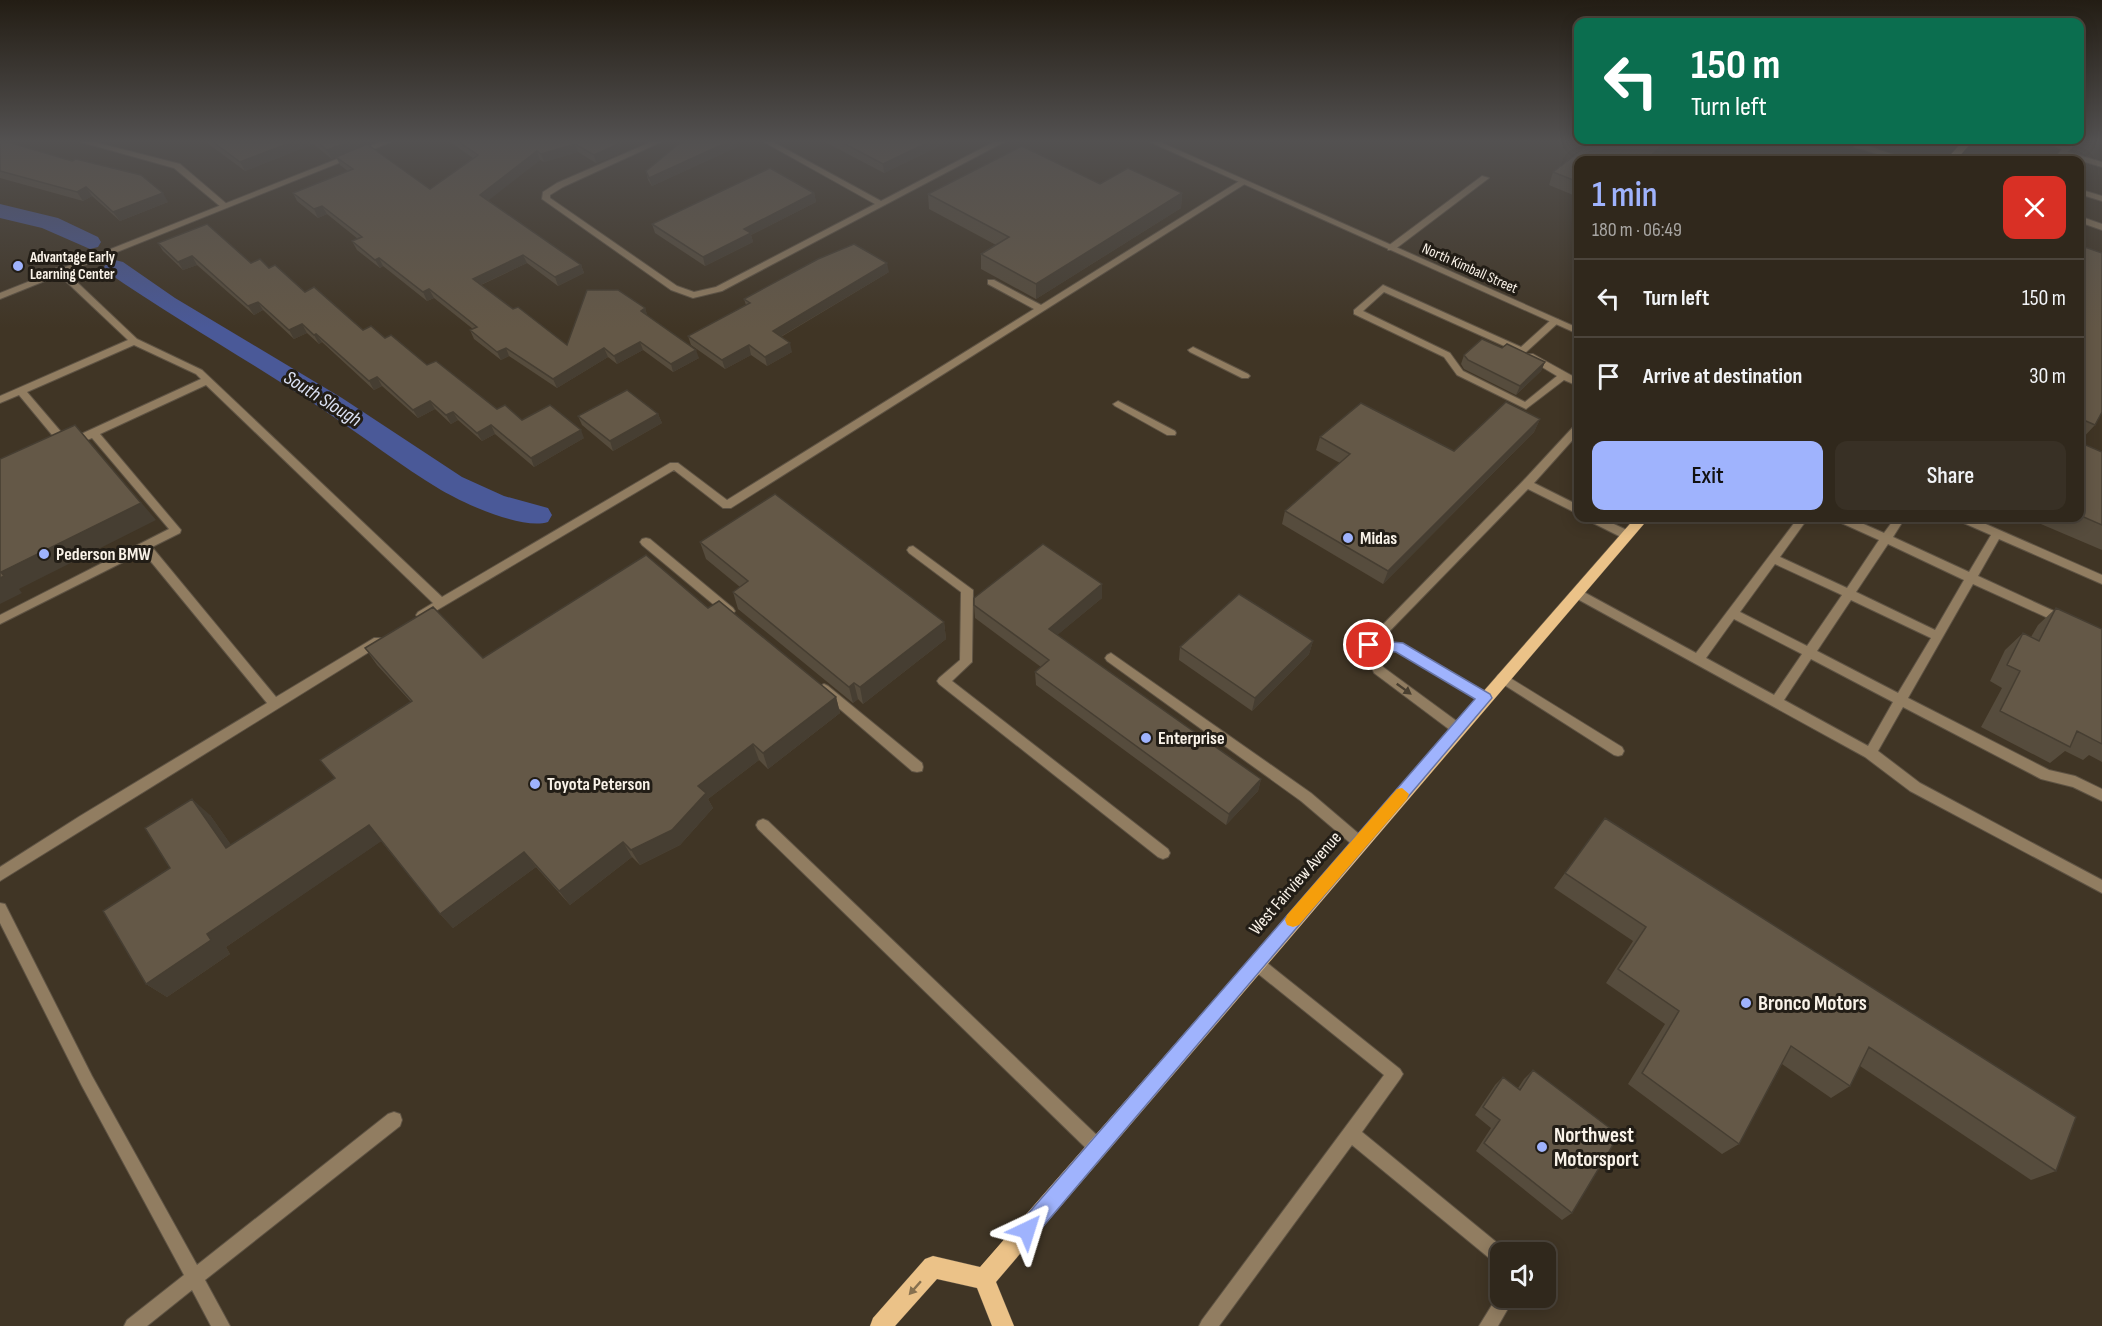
<!DOCTYPE html>
<html lang="en">
<head>
<meta charset="utf-8">
<style>
  body { margin:0; font-family:"Sofia Sans Condensed",sans-serif; background:#383025; color:#f1f3f6; height:100vh; display:flex; flex-direction:column; font-size:22px; white-space:nowrap }
  * { box-sizing:border-box; margin:0 }
  p { font-size:20px; color:#a8a6a3 }
  .icon { flex:none; width:33px; height:33px; fill:none; stroke:currentColor; stroke-width:2; stroke-linecap:round; stroke-linejoin:round }
  .map { position:relative; flex:1; overflow:hidden }
  .side { position:absolute; left:1574px; top:156px; width:510px; height:366px; display:flex; flex-direction:column; background:#30281c; border-radius:12px; box-shadow:0 3px 15px #0003,0 0 0 2px #4b443b }
  .side>* { flex:none }
  .banner { position:absolute; left:1574px; top:18px; width:510px; height:126px; border-radius:12px; box-shadow:0 3px 15px #0003,0 0 0 2px #4b443b; background:#0b6e4f; color:#fff; overflow:hidden }
  .controls { position:absolute; left:1490px; top:1242px; display:grid; gap:12px }
  .controls a { display:grid; place-items:center; width:66px; height:66px; border-radius:12px; background:#30281c; box-shadow:0 3px 15px #0003,0 0 0 2px #4b443b; font-size:30px }
  .pin { position:absolute; display:grid; place-items:center; width:51px; height:51px; color:#fff; margin:-26px; border:3px solid #fff; border-radius:50%; box-shadow:0 2px 6px #0007 }
  .me { position:absolute; width:66px; margin:-33px; rotate:41deg; stroke-linejoin:round; filter:drop-shadow(0 0 4px #0008) }
  .turn { display:flex; align-items:center; gap:21px; height:126px; padding:0 18px; font-size:27px }
  .turn .icon { width:78px; height:78px; stroke-width:2.5 }
  .turn b { display:block; font-size:42px; line-height:51px }
  .round { display:grid; place-items:center; flex:none; width:63px; height:63px; border-radius:12px; background:#383025 }
  .summary { display:flex; align-items:center; justify-content:space-between; height:102px; padding:0 18px }
  h1 { font-size:36px; font-weight:600; line-height:45px; color:#9fb3fd }
  .cta { display:flex; gap:12px; margin-top:auto; padding:12px 18px }
  .cta a { flex:1; height:69px; border-radius:12px; background:#9fb3fd; color:#111; font-size:24px; font-weight:600; line-height:69px; text-align:center }
  .cta a+a { background:#383025; color:#f1f3f6 }
  ul { padding:0; list-style:none }
  li { display:flex; align-items:center; gap:18px; height:78px; padding:0 18px; border-top:2px solid #4b443b }
  li div { flex:1 }
  li b { display:block; font-size:22px }
  li em { font-style:normal }
  .map>svg:first-child { display:block }
</style>
</head>
<body>
<div class="map">
<svg width="2102" height="1326" viewBox="0 0 2102 1326">
  <rect width="100%" height="100%" fill="#403525"/>
  <g fill="none" stroke-linecap="round" stroke-linejoin="round">
    <!-- canal -->
    <path fill="#4a5998" fill-rule="evenodd" d="M0,204L58,218L98,237L101,242L98,247L90,249L42,228L0,218Z
      M115,260L123,262L175,298L342,398L462,477L504,496L548,508L552,515L548,522C522,530 465,504 441,490C401,466 364,437 325,411C253,363 178,321 107,272L104,267L107,262Z"/>
    <!-- service casing -->
    <g stroke="#5e5344" stroke-width="2">
      <path id="service" d="M2044,142H2056L2066,145L2068,142H2076L2068,152L2102,162V167L2065,156L2062,160H2054L2062,149Z
        M1854,143H1860L1908,160H1898L1854,147Z
        M1482,176L1489,178L1394,250H1388V246Z
        M1241,180L1248,182L731,508H723L674,470L422,619L418,618L416,615L418,612L433,603L206,385L100,434L181,530L180,533L152,547L276,697L374,638H382L384,641L382,644L0,881V867L80,816L267,703L143,552L0,624V615L169,529L92,438L70,447H62L19,395L0,403V396L128,340L56,272V268H62L137,339L202,370L442,597L670,463H678L727,500L1034,309L988,284V280H994L1041,305ZM134,345L196,374L201,379L68,440L27,392Z
        M2079,189L2102,196V201L2079,194Z
        M1383,285L1521,347L1552,319H1558V323L1525,353L1522,354L1384,292L1363,311L1450,353L1463,371L1525,402L1557,376L1527,358V354H1533L1578,379V386L1564,380L1526,409L1457,375L1444,357L1354,314V310Z
        M1193,347L1248,374L1250,376L1248,378H1242L1190,352L1188,350Z
        M1118,401L1175,431L1176,433L1175,435H1167L1115,406L1113,404Z
        M1578,425V434L1534,483L1578,505V514L1528,489L1380,641L1403,644L1489,694L1491,698L1489,702H1481L1397,651L1377,650L1383,667L1462,725L1464,729L1462,733L1458,734L1454,733L1374,673L1363,645L1523,481L1574,426Z
        M1588,518H1601L1631,532L1632,535L1627,539L1623,538L1589,521Z
        M1798,518H1808L1780,557L1847,588L1879,540L1837,521L1836,518H1850L1884,533L1895,518H1905L1893,537L1969,572L1991,535L1959,521L1958,518H1972L2102,575V584L1999,539L1978,576L2067,617L2069,620L2067,623H2059L1973,584L1908,698L2049,770L2075,776L2102,789V801L2073,787L2041,779L1903,707L1878,751L1920,783L2102,880V893L1910,791L1865,757L1572,596L1570,593L1576,589L1580,590L1696,653ZM1888,544L1964,580L1935,630L1856,592ZM1775,564L1842,595L1807,646L1740,612ZM1851,600L1931,638L1898,693L1817,651ZM1734,619L1802,654L1774,695L1706,658ZM1811,659L1893,702L1868,746L1784,700Z
        M646,538L650,539L733,608L735,611L733,614H725L642,545L640,542L642,539Z
        M913,546L973,590L972,662L952,681L1168,849L1170,853L1168,857L1163,859L1158,857L939,684L937,681L939,678L960,660L961,592L909,553L907,550L909,547Z
        M1111,653L1311,793L1365,839L1367,843L1365,847L1360,849L1355,847L1301,801L1107,661L1105,658L1107,655Z
        M1502,673L1622,747L1624,751L1622,755L1618,756L1614,755L1498,681L1496,678L1498,675Z
        M824,684L828,686L922,763L923,767L922,771L917,772L912,771L820,692L818,689L820,686Z
        M763,819L768,821L1104,1142L1106,1148L1104,1154L1098,1156L1092,1154L758,829L756,825L758,821Z
        M0,903L5,904L92,1076L197,1265L388,1114L394,1112L400,1114L402,1120L400,1126L205,1280L230,1326H211L192,1290L147,1326H124L127,1320L184,1275L82,1086L0,923Z
        M1256,956L1261,958L1400,1069L1403,1074L1400,1079L1362,1132L1506,1250L1507,1252H1500V1264L1494,1262L1352,1145L1219,1326H1199L1202,1320L1384,1075L1251,968L1249,963L1251,958Z
        M1500,1292V1298H1514L1498,1326H1479Z"/>
    </g>
    <!-- minor casing -->
    <g stroke="#5e5344" stroke-width="2">
      <path id="minor" d="M81,142H94L180,164L228,205L221,207L174,168Z
        M651,142H661L563,187L550,195V198L677,286L694,292L716,287L875,204L764,142H773L881,201L994,142H1004L722,291L693,298L671,290L542,199L543,192L557,183Z
        M2079,216L2102,224V230L2079,222Z"/>
    </g>
    <!-- tertiary casing -->
    <g stroke="#5e5344" stroke-width="2">
      <path id="tertiary" d="M380,142H391L0,299V293Z
        M1150,142H1160L1578,328V334Z"/>
    </g>
    <!-- primary casing -->
    <g stroke="#5e5344" stroke-width="1">
      <path id="primary" d="M1962,142H1972L1956,160H1946Z
        M1635,518H1649L996,1282L1014,1326H992L977,1288L937,1279L895,1326H870L873,1318L925,1259L933,1256L980,1267Z"/>
    </g>
    <!-- service -->
    <use href="#service" fill="#917d61" fill-rule="evenodd"/>
    <!-- minor -->
    <use href="#minor" fill="#917d61" fill-rule="evenodd"/>
    <!-- tertiary -->
    <use href="#tertiary" fill="#917d61" fill-rule="evenodd"/>
    <!-- primary -->
    <use href="#primary" fill="#ebc288" fill-rule="evenodd"/>
  </g>
  <!-- wall -->
  <path fill="#564c3d" d="M0,142L168,202L120,221L92,196L83,201L0,178Z
    M206,142H361L363,146L430,189L473,158L450,142H621L619,154L596,163L578,152L544,162L540,160L488,200L581,265L584,273L558,286L527,263L481,285L513,309L567,345L645,308L647,315L699,358L673,372L643,350L617,364L608,357L557,388L509,356L501,360L474,339L470,330L473,329L434,298L427,301L383,266L380,268L357,250L352,241L358,239L327,214L318,218L297,201L293,193L348,171L340,165L336,157L332,159L313,144L245,171Z
    M825,142H948L884,173Z
    M1592,142H1669L1666,150L1578,160V197L1549,185L1553,172Z
    M737,147L652,186L648,180L646,171Z
    M1100,184L1182,193L1181,208L1036,299L981,269V254L996,245L929,209L928,194Z
    M814,193L816,202L751,235L753,242L705,266L655,233L652,224Z
    M158,243L269,268L363,330L385,338L497,409L522,420L584,438L534,467L495,434L482,441L458,420L451,424L435,409L418,418L382,386L374,390L322,342L319,344L307,333L294,339L263,310L254,315L197,265L183,270L163,251Z
    M2079,245L2095,425L2079,442Z
    M889,272L781,337L792,352L767,366L751,355L725,369L691,345L688,336L746,305L744,299Z
    M1502,348L1545,362L1541,371L1516,395L1464,369L1461,364L1464,355Z
    M658,414L662,423L613,451L582,425L578,416Z
    M1540,419L1534,432L1383,584L1282,524L1285,511L1340,463L1316,450L1320,437L1454,451Z
    M2079,442L2102,452V550L2027,518H2079Z
    M700,542L944,622L946,639L863,704L858,699L853,703L738,609L733,592L740,587L706,559Z
    M1102,584V598L1057,635L1261,779L1258,791L1226,825L1036,685L1035,672L1041,667L975,618L974,605Z
    M708,608L836,697L840,713L768,769L759,760L708,799L713,808L680,845L640,865L632,857L570,905L536,867L453,928L440,914L381,841L226,947L230,954L167,997L146,984L170,868L210,815L231,845L335,778L411,702L377,665L365,648L483,658Z
    M2056,608L2102,629V762L2089,755L2083,760L2065,751L2050,763L1981,727L2002,688L1990,681L2005,650L2023,633L2031,637L2038,625Z
    M1313,641L1309,654L1252,711L1179,660L1180,647Z
    M1605,818L2056,1171L2031,1180L1860,1066L1850,1086L1831,1098L1782,1064L1739,1144L1722,1154L1628,1084L1665,1024L1606,983L1633,941L1554,888Z
    M1533,1070L1572,1213L1562,1220L1476,1151L1491,1128L1475,1115L1495,1085L1503,1077L1518,1088L1524,1079Z"/>
  <!-- shaded-wall -->
  <path fill="#463e32" d="M292,142H312L313,144L245,171L240,162Z
    M348,142H361L363,146L332,159L327,150Z
    M617,142H621L619,154L596,163L594,155Z
    M728,142H736L737,147L652,186L649,178Z
    M929,142H948L884,173L883,164Z
    M1666,142H1669L1666,150L1654,160H1646Z
    M575,144L578,152L544,162L541,154Z
    M537,151L540,160L484,204L480,195Z
    M86,187L92,196L83,201L77,192Z
    M163,193L168,202L120,221L113,212Z
    M814,193L816,202L751,235L753,242L705,266L703,257L744,229Z
    M1182,193L1181,208L1036,299V284Z
    M322,206L327,214L318,218L314,209Z
    M523,255L527,263L476,287L473,279Z
    M192,256L197,265L183,270L178,262Z
    M379,258L383,266L380,268L375,260Z
    M887,263L889,272L775,340L773,331Z
    M581,265L584,273L558,286L555,277Z
    M429,289L434,298L427,301L423,292Z
    M258,302L263,310L254,315L248,306Z
    M645,308L648,317L641,311Z
    M302,324L307,333L294,339L289,330Z
    M316,334L322,342L319,344L314,335Z
    M640,342L643,350L617,364L614,356Z
    M790,343L792,352L767,366L765,357Z
    M749,345L751,355L725,369L722,360Z
    M506,348L509,356L501,360L497,352Z
    M604,348L608,357L557,388L553,379Z
    M696,350L699,358L673,372L671,364Z
    M1545,362L1541,371L1516,395L1520,386Z
    M377,377L382,386L374,390L369,381Z
    M430,401L435,409L418,418L413,410Z
    M453,412L458,420L451,424L446,415Z
    M658,414L662,423L613,451L610,441Z
    M1540,419L1534,432L1383,584L1388,571Z
    M75,425L156,520L19,589L22,593L0,604V578L1,572Z
    M491,425L495,434L482,441L477,433Z
    M581,430L584,438L534,467L531,458Z
    M1102,584V598L1049,642V629Z
    M944,622L946,639L863,704L860,687Z
    M1313,641L1309,654L1252,711L1255,698Z
    M854,683L858,699L853,703L849,687Z
    M836,697L840,713L768,769L763,753Z
    M753,744L759,760L708,799L713,808L680,845L640,865L631,850L698,786Z
    M1261,779L1258,791L1226,825L1229,814Z
    M192,799L210,815L244,863L226,848Z
    M369,825L383,840L226,947L230,954L167,997L146,984L207,934Z
    M623,842L632,857L570,905L559,891Z
    M524,852L536,867L453,928L440,914Z"/>
  <!-- building -->
  <path fill="#645847" stroke="#463e32" stroke-width="1.5" d="M0,142H8L72,161L76,159L141,175L163,193L113,212L86,187L77,192L0,171Z
    M213,142H292L240,162Z
    M317,142H348L327,150Z
    M459,142H617L616,145L594,155L575,144L541,154L537,151L480,195L581,265L555,277L523,255L473,279L513,309L518,307L567,345L587,290H618L645,308L641,311L696,350L671,364L640,342L614,356L604,348L553,379L506,348L497,352L470,330L477,327L429,289L423,292L379,258L375,260L352,241L362,237L322,206L314,209L293,193L353,169L336,157L367,144L430,189L478,155Z
    M681,142H728L649,178L646,171Z
    M841,142H929L883,164Z
    M1592,142H1666L1646,160H1578V182L1553,172Z
    M1022,146L1100,184L1128,168L1182,193L1036,284L981,254L1009,237L928,194Z
    M770,168L814,193L744,229L751,233L703,257L652,224Z
    M207,224L251,263L260,259L269,268L275,265L305,292L314,287L363,330L371,326L385,338L391,335L427,365L436,361L497,409L505,405L522,420L550,405L581,430L531,458L491,425L477,433L453,412L446,415L430,401L413,410L377,377L369,381L316,334L314,335L302,324L289,330L258,302L248,306L192,256L178,262L158,243Z
    M854,244L887,263L773,331L790,343L765,357L749,345L722,360L688,336L750,303L744,299L818,259Z
    M2079,245L2102,253V412L2095,425L2079,418Z
    M1482,339L1502,348L1507,344L1545,362L1520,386L1468,360L1464,355Z
    M627,390L658,414L610,441L578,416Z
    M1506,402L1540,419L1388,571L1285,511L1350,454L1320,437L1361,403L1454,451Z
    M75,425L141,503L1,572L4,576L0,578V459Z
    M2079,442L2102,452V525L2079,515Z
    M775,494L944,622L860,687L854,683L849,687L733,592L748,581L700,542Z
    M1043,544L1102,584L1049,629L1261,779L1229,814L1035,672L1049,660L974,605V598Z
    M646,555L708,608L719,601L836,697L763,753L753,744L698,786L706,793L672,830L631,850L623,842L559,891L524,852L440,914L369,825L207,934L211,940L146,984L103,911L170,868L145,828L192,799L226,848L335,778L320,760L412,701L365,648L433,607L483,658Z
    M1239,594L1313,641L1255,698L1180,647Z
    M2056,608L2102,629V744L2077,731L2070,747L2000,711L2020,671L2007,665L2023,633L2039,641Z
    M1605,818L2076,1117L2056,1171L1869,1047L1850,1086L1791,1046L1739,1144L1642,1073L1679,1011L1618,969L1646,927L1565,873Z
    M1533,1070L1619,1135L1572,1213L1484,1143L1500,1120L1483,1107L1503,1077L1520,1090Z"/>
  <!-- one-way arrows -->
  <defs><path id="oneway-solid" d="M-6-.8H1V-3.2L6.5 0L1 3.2V.8H-6Z" transform="scale(1.5)"/></defs>
  <use fill="#493f30" href="#oneway-solid" transform="translate(1404 689) rotate(36)"/>
  <use fill="#86704f" href="#oneway-solid" transform="translate(915 1288) rotate(131)"/>
  <!-- sky -->
  <linearGradient id="sky" x2="0" y2="1"><stop stop-color="#231d14"/><stop offset="0.43" stop-color="#535151"/><stop offset="1" stop-color="#535151" stop-opacity="0"/></linearGradient>
  <rect width="2102" height="328" fill="url(#sky)"/>
  <!-- route -->
  <path fill="#9fb3fd" stroke="#6774a4" stroke-width="1.5" d="M1369,640L1403,643L1490,694L1492,698L1034,1237L1027,1239L1020,1237L1017,1230L1020,1223L1475,699L1396,652L1364,649L1362,645Z"/>
  <!-- slow -->
  <path fill="#f59e0b" d="M1402,788L1409,794L1407,799L1299,925L1293,927L1287,925L1285,920L1287,915L1397,789Z"/>
  <!-- markers -->
  <g fill="#9fb3fd" stroke="#221d16" stroke-width="2">
    <circle cx="18" cy="266" r="6"/>
    <circle cx="1348" cy="538" r="6"/>
    <circle cx="44" cy="554" r="6"/>
    <circle cx="1146" cy="738" r="6"/>
    <circle cx="535" cy="784" r="6"/>
    <circle cx="1746" cy="1003" r="6"/>
    <circle cx="1542" cy="1147" r="6"/>
  </g>
  <g text-anchor="middle" stroke-width="6" stroke-linejoin="round" paint-order="stroke">
    <!-- far-poi labels -->
    <g font-size="15" font-weight="bold" fill="#f9f2e8" stroke="#221d16" text-anchor="start">
      <text x="30" y="262">Advantage Early<tspan x="30" dy="17">Learning Center</tspan></text>
    </g>
    <!-- far-street labels -->
    <g font-size="15" fill="#f9f2e8" stroke="#221d16">
      <text transform="translate(1470 268) rotate(24)" y="5">North Kimball Street</text>
    </g>
    <!-- poi labels -->
    <g font-size="18" font-weight="bold" fill="#f9f2e8" stroke="#221d16" text-anchor="start">
      <text x="1360" y="544">Midas</text>
      <text x="56" y="560">Pederson BMW</text>
      <text x="1158" y="744">Enterprise</text>
      <text x="547" y="790">Toyota Peterson</text>
    </g>
    <!-- street labels -->
    <g font-size="18" fill="#f9f2e8" stroke="#221d16">
      <text transform="translate(1295 883) rotate(-49)" y="6">West Fairview Avenue</text>
    </g>
    <!-- water labels -->
    <g font-size="20" font-style="italic" fill="#dce2f5" stroke="#221d16">
      <text transform="translate(323 398) rotate(32)" y="7">South Slough</text>
    </g>
    <!-- near-poi labels -->
    <g font-size="21" font-weight="bold" fill="#f9f2e8" stroke="#221d16" text-anchor="start">
      <text x="1758" y="1010">Bronco Motors</text>
      <text x="1554" y="1142">Northwest<tspan x="1554" dy="24">Motorsport</tspan></text>
    </g>
  </g>
</svg>
<div class="controls">
<a><svg class="icon" aria-label="sound" viewBox="0 0 24 24"><path d="M4 9h4l5-4v14l-5-4H4zM17 9q2 3 0 6"/></svg></a>
</div>
<div class="pin" style="left:1369px;top:645px;background:#d93025"><svg class="icon" aria-label="arrive" viewBox="0 0 24 24"><path d="M6 21V4h12l-3 4 3 4H6"/></svg></div>
<svg class="me" style="left:1027px;top:1230px" viewBox="-20 -20 40 40"><path d="M0-17L14 15 0 8-14 15z" fill="#9fb3fd" stroke="#fff" stroke-width="4"/></svg>
<div class="banner">
<div class="turn"><svg class="icon" aria-label="left" viewBox="0 0 24 24"><path d="M17 20v-9H6M10 6l-5 5 5 5"/></svg><div><b>150 m</b>Turn left</div></div>
</div>
<section class="side">
<div class="summary"><div><h1>1 min</h1><p>180 m · 06:49</p></div><a class="round" style="background:#d93025;color:#fff"><svg class="icon" aria-label="close" viewBox="0 0 24 24"><path d="M6 6l12 12M18 6L6 18"/></svg></a></div>
<ul>
<li><svg class="icon" aria-label="left" viewBox="0 0 24 24"><path d="M17 20v-9H6M10 6l-5 5 5 5"/></svg><div><b>Turn left</b></div><em>150 m</em></li>
<li><svg class="icon" aria-label="arrive" viewBox="0 0 24 24"><path d="M6 21V4h12l-3 4 3 4H6"/></svg><div><b>Arrive at destination</b></div><em>30 m</em></li>
</ul>
<div class="cta"><a>Exit</a><a>Share</a></div>
</section>
</div>
</body>
</html>
